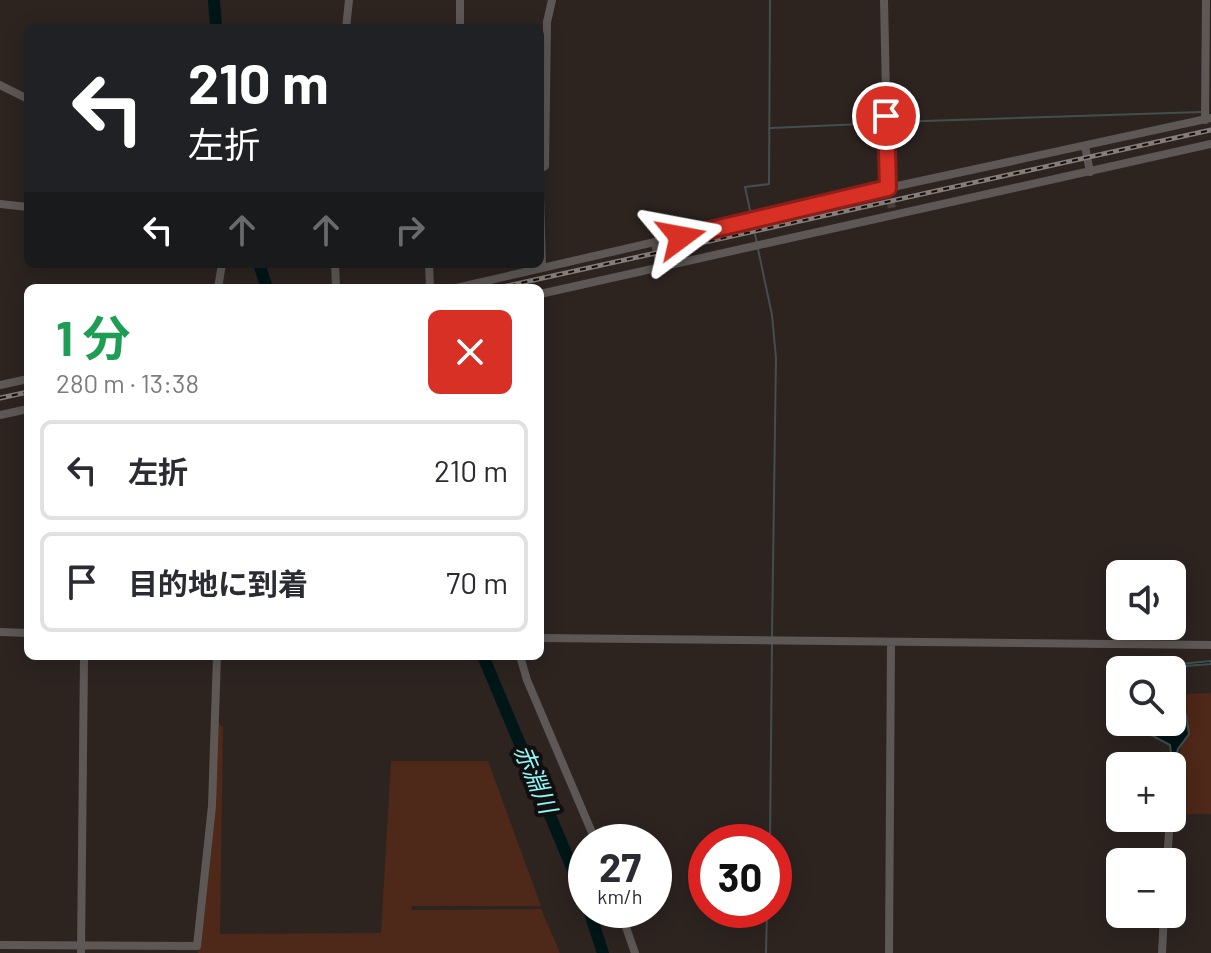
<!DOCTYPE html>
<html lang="ja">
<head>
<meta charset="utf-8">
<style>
  body { margin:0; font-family:Barlow,"Noto Sans JP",sans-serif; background:#f7f7f7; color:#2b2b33; height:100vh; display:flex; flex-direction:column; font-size:30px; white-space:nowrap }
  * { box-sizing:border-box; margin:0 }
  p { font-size:26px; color:#7c7c81 }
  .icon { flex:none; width:44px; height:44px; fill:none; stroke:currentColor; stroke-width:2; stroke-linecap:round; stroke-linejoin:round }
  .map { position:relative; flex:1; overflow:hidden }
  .details { position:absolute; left:24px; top:284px; width:520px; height:376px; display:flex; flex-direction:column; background:#fff; border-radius:12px; box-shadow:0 4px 20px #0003 }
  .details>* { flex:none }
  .banner { position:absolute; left:24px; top:24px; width:520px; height:244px; border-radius:12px; box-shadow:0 4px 20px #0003; background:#202124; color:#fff; overflow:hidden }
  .tools { position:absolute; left:1106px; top:560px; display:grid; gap:16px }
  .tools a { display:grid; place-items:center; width:80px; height:80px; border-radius:12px; background:#fff; box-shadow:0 4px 20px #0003; font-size:40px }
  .speed { position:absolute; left:568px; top:824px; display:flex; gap:16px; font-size:40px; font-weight:700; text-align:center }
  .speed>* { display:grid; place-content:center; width:104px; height:104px; border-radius:50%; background:#fff; box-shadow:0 4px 20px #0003; line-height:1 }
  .speed small { font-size:20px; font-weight:400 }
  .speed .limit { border:12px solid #d22; background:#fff; color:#111 }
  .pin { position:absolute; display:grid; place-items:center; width:68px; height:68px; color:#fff; margin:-34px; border:4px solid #fff; border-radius:50%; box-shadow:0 2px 8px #0007 }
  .me { position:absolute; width:88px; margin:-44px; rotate:77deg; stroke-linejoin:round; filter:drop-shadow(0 0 6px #0008) }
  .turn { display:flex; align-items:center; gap:28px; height:168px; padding:0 32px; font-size:36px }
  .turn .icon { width:104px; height:104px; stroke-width:2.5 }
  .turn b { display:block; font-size:56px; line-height:68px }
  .lanes { display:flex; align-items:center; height:76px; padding:0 32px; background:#0003; justify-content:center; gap:40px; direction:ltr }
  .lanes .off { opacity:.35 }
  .round { display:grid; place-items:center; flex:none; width:84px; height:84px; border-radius:12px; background:#f7f7f7 }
  .headline { display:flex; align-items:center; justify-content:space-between; height:136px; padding:0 32px }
  h1 { font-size:48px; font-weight:700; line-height:60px; color:#1e9e55 }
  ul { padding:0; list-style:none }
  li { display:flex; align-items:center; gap:24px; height:100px; margin:0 16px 12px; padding:0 16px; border:4px solid #e1e1e2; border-radius:12px }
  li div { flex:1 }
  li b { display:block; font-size:30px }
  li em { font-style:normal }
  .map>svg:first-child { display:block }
</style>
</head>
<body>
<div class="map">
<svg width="1211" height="953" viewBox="0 0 1211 953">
  <rect width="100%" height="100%" fill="#2d2420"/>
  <!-- green -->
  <path fill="#4e2818" d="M1211,693V814H1178L1183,694Z
    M215,721L223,727L220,934L381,933L391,761H488L541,906H412L411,910L541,909L560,953H198Z"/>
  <!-- water -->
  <path fill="#011617" stroke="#424f4f" stroke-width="2" d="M1211,661V664L1184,666L1181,670L1177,704L1186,715L1189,734L1178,749L1173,771L1170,745L1147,733L1142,722H1172V702L1181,664Z"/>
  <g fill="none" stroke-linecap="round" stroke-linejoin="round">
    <!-- stream -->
    <path stroke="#424f4f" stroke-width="2" d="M891,122L1201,112
      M771,128L885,123
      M751,215L745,187L769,184L770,0
      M752,222L757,243
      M758,249L772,315L776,358L772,637
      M770,842L772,643
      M766,953L767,910"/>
    <!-- river -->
    <path stroke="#011617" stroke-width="12" d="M214,0L216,28
      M259,264L267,288
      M483,656L586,901
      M589,910L603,953"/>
    <!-- minor-tunnel -->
    <path stroke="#473f3b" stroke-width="8" stroke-dasharray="8 4" stroke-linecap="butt" d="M888,188L893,214"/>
    <!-- minor -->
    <path stroke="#5d5856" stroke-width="8" d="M460,0V28
      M884,0L888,188
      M346,28L349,0
      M0,85L28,99
      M1205,120L1206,0
      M1085,146L1090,172
      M540,169L545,166L547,22L552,0
      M540,196L542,267
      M0,204L28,207
      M655,243L660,267
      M335,264L336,288
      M429,264L430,288
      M218,288L222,264
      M456,288L888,188L1211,118
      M540,294L1211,144
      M0,385L28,379
      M0,415L28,409
      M0,632L28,633
      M540,638L1211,645
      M520,656L527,680L596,842
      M1172,786L1173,773
      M1167,862L1170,818
      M620,910L635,953
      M0,945L197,946L212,806L217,656
      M81,953L84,656
      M889,953L891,642
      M1162,953L1164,914"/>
    <!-- rail casing -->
    <g stroke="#847d79" stroke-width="5">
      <path id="rail" d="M498,288L1211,130
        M0,398L28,392"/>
    </g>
    <!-- rail -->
    <use href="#rail" stroke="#120e0d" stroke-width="2" stroke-dasharray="6" stroke-linecap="butt"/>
  </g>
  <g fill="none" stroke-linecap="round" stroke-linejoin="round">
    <!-- route casing -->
    <g stroke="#8d1f18" stroke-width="20">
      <path id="route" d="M681,237L888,188L886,116"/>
    </g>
    <!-- route -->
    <use href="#route" stroke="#d93025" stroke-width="14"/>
  </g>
  <g text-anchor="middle" stroke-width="8" stroke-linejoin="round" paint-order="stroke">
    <!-- water labels -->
    <g font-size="24" font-style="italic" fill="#8af9fc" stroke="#120e0d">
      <text transform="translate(535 779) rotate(67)" y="8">赤淵川</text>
    </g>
  </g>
</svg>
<div class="tools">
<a><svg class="icon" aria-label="sound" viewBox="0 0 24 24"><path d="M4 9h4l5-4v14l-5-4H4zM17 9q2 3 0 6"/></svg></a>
<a><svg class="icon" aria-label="search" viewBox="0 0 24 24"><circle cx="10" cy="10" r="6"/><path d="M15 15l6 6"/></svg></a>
<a>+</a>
<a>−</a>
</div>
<div class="speed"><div>27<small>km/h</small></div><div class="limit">30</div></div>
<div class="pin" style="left:886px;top:116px;background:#d93025"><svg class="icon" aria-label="arrive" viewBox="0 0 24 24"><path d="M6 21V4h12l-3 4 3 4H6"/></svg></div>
<svg class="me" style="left:681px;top:237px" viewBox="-20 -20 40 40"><path d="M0-17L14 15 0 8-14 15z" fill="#d93025" stroke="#fff" stroke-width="4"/></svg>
<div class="banner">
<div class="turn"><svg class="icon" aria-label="left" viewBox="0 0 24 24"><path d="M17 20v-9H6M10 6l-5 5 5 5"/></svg><div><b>210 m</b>左折</div></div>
<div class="lanes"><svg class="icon" aria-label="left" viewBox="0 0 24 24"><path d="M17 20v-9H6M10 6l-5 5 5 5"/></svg><svg class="icon off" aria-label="ahead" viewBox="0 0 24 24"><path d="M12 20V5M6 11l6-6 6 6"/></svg><svg class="icon off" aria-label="ahead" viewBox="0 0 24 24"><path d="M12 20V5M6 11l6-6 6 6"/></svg><svg class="icon off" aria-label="right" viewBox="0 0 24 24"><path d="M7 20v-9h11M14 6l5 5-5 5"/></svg></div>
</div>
<section class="details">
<div class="headline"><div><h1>1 分</h1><p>280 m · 13:38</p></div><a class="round" style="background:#d93025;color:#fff"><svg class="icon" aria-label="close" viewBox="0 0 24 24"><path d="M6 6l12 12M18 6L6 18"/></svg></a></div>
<ul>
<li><svg class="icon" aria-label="left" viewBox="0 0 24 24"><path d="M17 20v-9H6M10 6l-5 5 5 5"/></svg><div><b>左折</b></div><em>210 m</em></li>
<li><svg class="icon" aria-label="arrive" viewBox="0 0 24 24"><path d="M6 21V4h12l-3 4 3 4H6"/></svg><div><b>目的地に到着</b></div><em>70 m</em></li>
</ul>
</section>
</div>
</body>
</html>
